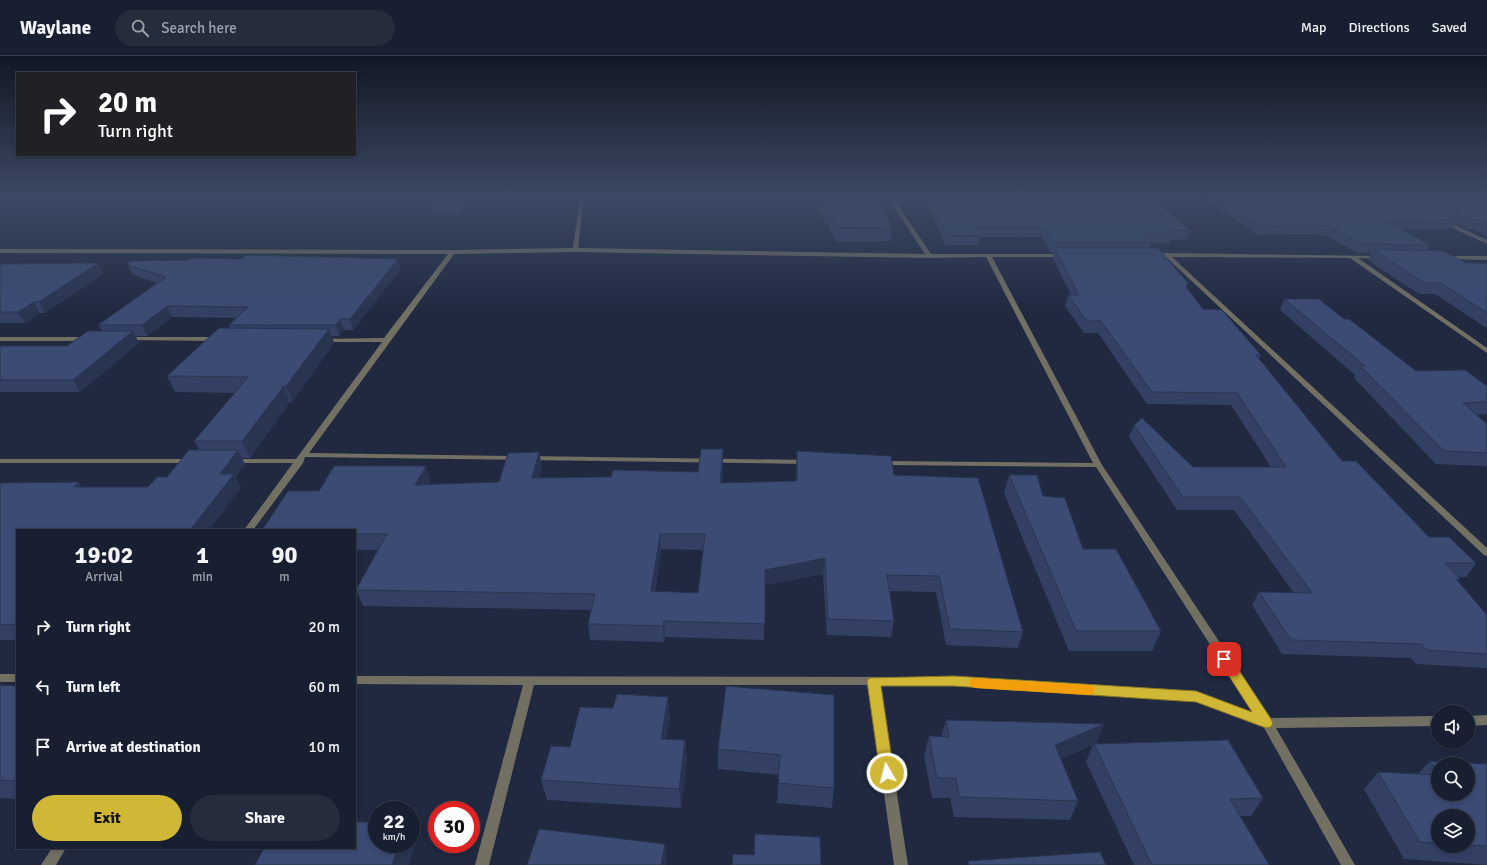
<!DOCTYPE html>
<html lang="en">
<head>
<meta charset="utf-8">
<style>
  body { margin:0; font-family:Signika,sans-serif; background:#252c3c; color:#f1f3f6; height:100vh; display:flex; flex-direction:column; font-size:15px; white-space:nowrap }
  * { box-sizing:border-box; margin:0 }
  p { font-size:13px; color:#9fa2ab }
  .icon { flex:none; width:22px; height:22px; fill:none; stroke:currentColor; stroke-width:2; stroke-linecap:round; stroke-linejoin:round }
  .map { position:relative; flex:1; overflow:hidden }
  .details { position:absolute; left:16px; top:473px; width:340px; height:320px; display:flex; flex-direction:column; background:#181f30; border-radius:0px; box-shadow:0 2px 6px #0003,0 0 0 1px #363d4c }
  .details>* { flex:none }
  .hud { position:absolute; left:16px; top:16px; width:340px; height:84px; border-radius:0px; box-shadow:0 2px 6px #0003,0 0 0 1px #363d4c; background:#202124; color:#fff; overflow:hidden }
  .buttons { position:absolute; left:1431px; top:649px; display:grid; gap:8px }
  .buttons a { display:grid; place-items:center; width:44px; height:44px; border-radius:50%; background:#181f30; box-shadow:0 2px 6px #0003,0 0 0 1px #363d4c; font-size:20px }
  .speed { position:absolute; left:368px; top:745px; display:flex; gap:8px; font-size:20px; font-weight:700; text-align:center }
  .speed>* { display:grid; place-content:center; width:52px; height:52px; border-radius:50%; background:#181f30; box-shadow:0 2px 6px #0003,0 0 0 1px #363d4c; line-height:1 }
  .speed small { font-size:10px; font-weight:400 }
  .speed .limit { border:6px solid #d22; background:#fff; color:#111 }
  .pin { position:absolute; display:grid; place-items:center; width:34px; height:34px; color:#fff; margin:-17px; border-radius:8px; box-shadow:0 2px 6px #0006 }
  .me { position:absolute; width:44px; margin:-22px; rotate:352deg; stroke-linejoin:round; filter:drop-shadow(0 0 3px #0008) }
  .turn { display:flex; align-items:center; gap:14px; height:84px; padding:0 16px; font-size:18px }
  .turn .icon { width:52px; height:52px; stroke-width:2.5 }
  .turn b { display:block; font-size:28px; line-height:34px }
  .eta { display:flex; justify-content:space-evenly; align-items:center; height:68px; text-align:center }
  .eta b { font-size:24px; font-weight:800; line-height:28px }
  .cta { display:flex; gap:8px; margin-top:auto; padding:8px 16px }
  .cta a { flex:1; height:46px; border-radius:24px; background:#d0b736; color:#111; font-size:16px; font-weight:800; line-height:46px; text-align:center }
  .cta a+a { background:#252c3c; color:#f1f3f6 }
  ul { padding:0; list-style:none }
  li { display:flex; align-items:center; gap:12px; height:60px; padding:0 16px }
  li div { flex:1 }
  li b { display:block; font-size:15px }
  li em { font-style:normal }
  header { display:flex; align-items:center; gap:24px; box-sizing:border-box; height:56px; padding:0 20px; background:#181f30; border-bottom:1px solid #363d4c }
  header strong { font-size:19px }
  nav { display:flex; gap:22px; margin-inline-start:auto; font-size:14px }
  .search { width:280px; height:36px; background:#252c3c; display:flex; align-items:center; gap:10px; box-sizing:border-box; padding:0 14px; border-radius:22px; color:#9fa2ab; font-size:15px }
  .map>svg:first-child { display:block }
</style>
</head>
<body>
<header>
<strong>Waylane</strong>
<div class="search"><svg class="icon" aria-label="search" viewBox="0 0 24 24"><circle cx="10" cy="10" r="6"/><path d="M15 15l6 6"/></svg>Search here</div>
<nav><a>Map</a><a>Directions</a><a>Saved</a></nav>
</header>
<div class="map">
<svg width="1487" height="809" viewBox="0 0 1487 809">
  <rect width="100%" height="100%" fill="#202940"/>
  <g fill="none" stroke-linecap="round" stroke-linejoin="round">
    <!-- minor -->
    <path fill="#727063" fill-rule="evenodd" d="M580,142H584L578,192L925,198L888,142H893L931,198H1065L1066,199L1063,201H992L1102,409L1270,662L1438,660V670L1276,672L1355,809H1341L1263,670L1196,645L955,629H880L908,809H894L869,629H534L489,809H475L523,629L355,628V620L955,621L1196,635L1254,657L1096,411L881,409L877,407L881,405L1093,407L986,201L929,202L575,196L454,198L309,397L518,400H521L522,402L521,404L305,401L303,407L253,474H244L293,407H230L229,405L230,403H296L382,286H323L320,284L321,283L384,282L448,198L0,197V193L452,194L573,192Z
      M1442,165H1446L1487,184V188L1442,167Z
      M1167,197L1381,200L1382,201L1379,203L1358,202L1487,292V297L1350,202L1172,201L1487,492V500L1484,499L1166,201H1153L1150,199L1153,197Z
      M1447,200H1487V204L1445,203V201Z
      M0,281H87L90,283L87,285H0Z
      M127,281H217L220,283L217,285L125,284L124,283Z
      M526,400L808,404L812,406L808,408L529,404H526L525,402Z
      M0,403H191L195,405L191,407H0Z
      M0,618H17V626H0Z
      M1487,659V669L1468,670V660Z
      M52,792H66L56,809H41Z"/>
  </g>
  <!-- wall -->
  <path fill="#334064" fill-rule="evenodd" d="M435,142H471L461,157L433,158L430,149Z
    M813,142H876L892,171L891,185L837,186L813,145Z
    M919,142H1151L1190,174L1187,183L1170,184L1169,187H1151L1149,192L1186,232L1203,253L1261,299L1259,303L1342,405L1429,481L1476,507L1466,521H1458L1460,523L1458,525L1487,559V612L1416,608L1411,602L1282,598L1252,549L1259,536L1294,537L1234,454H1177L1129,381L1134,369L1193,411H1271L1231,349L1147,348L1098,277H1084L1065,250L1068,239H1071L1053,202L1054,196H1050L1042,181H980L979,189H945L932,159Z
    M1204,142H1487V180L1473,173H1467L1455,167L1452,173H1402L1430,189L1427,194L1466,207H1487V271H1485L1435,238H1419L1368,204L1371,197H1358L1327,180L1307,178L1258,179Z
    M0,208L103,218L45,257H40L25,267H0Z
    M128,209L401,213L353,274H344L339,280H332L334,287L292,346H290L250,402H241L245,408L235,421L241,432L17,474V584H0V427L82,431H148L167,421L199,394L194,385L235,337L175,336L167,320L230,272L229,269L236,262L172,261L147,280H135L139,287L80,336H0V290H67L102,275L98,269L157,227L133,219Z
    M1284,243L1344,263L1416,315L1487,346V358L1476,359L1487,368V410L1436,408L1354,322L1355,319L1280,254Z
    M723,393V408L722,427L796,425L797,395L894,419L1023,576L1018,592L946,589L936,536L889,535L894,565L891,581L827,579L823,518L765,529L764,584L665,581L664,586L590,584L588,568L591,554L363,550L356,534L378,494H355V474L319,435L426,410L430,425L429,428L499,426L539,396L542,411L539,422L611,421L698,416ZM661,493L703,494L698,537L655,536Z
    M1009,419L1043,440L1083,493L1161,575L1152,595H1069L1004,437Z
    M0,629L17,630V743L0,742Z
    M726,630L834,732L832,752L777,747L779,719L718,713V693Z
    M670,661L666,683L685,684L687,704L681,752L547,744L541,724Z
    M946,664L1104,668L1096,688L1263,742L1251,760H1240L1269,809H1134L1086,706L1093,689L1061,703L1078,745L1070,764L954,761L950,742H932L924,700L929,680L941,681Z
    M1430,705L1487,708V809L1404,803L1364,733L1378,716L1418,718ZM1438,708L1468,738H1438ZM1438,760H1468V790H1438Z"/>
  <!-- shaded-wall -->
  <path fill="#293451" d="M463,142H471L461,157L459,148Z
    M398,203L401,213L353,274L350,263Z
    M98,207L103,218L45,257L39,246Z
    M34,246L40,257L25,267L18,256Z
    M167,250L172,261L147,280L142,269Z
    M340,263L344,274L339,280L336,269Z
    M329,273L334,287L292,346L286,330Z
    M133,275L139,287L80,336L73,324Z
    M284,330L290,346L250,402L242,385Z
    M723,393V408L721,442L720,427Z
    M238,394L245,408L235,421L241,432L209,474H190L220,418Z
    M539,396L542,411L535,437L532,422Z
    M426,410L430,425L420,444L415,429Z
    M79,426L88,441L74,431Z
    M660,478L661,493L652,551L651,535Z
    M825,502L823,518L765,529V514Z
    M664,565L665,581L664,586L663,570Z
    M668,641L670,661L663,703L661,683Z
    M1104,668L1096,688H1094L1093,689L1047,709L1055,689Z
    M685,684L687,704L681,752L679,733Z
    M411,775L416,786L409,809H392L400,788H411Z
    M665,788L667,807V809H661Z"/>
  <!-- building -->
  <path fill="#3b4b74" stroke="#293451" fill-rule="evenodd" d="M435,142H463L459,148L430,149Z
    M820,142H876L892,171L838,172Z
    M927,142H1151L1190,174H1169L1172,177L1144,178L1151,186H1052L1044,171H976L981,180L947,179L934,150Z
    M1219,142H1410L1457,164L1386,165L1430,189L1362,188L1331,171L1311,169L1262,170Z
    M1424,142H1487V168L1477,164H1472Z
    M1055,192H1158L1188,227L1186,231L1203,253L1222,254L1261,299H1256L1342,405H1356L1429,481H1449L1476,507H1445L1460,523H1456L1487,559V598L1426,594L1422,588L1291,584L1259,536L1312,537L1240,441H1183L1134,369L1142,362L1193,411H1286L1237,337L1152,336L1101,265H1087L1068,239H1079Z
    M1372,193L1443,195L1466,207H1487V257L1441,227H1424Z
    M247,199L398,203L350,263H340L336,269H229L248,251L167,250L142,269H98L166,221L128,209L129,205L188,204L194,202L242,203Z
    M98,207L39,246H34L18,256H0V208Z
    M1284,243H1319L1344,263H1349L1416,315L1465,314L1487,330V346L1463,347L1487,368V397L1444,395L1360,310H1365Z
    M219,272L329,273L286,330H284L242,385H194L248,321L167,320Z
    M88,275H133L73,324H0V290H67Z
    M701,393H723L720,427L797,425V395L891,400L894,419L978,422L1023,576L950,573L939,520L887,519L894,565L828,563L825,502L765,514V568L664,565L663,570L588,568L595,538L356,534L387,478H355V474H262L288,435H319L334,410H426L415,429L499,426L508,397L539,396L532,422L611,421L613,414L698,416ZM660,478H705L698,537L651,535Z
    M189,394H238L220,418H234L190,474H17V568L0,569V427L79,426L74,431H148L157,421H167Z
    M1009,419H1037L1043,440L1065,442L1083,493H1116L1161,575H1076Z
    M0,629L17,630V725L0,724Z
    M726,630L834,639V732L778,727L780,699L718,693Z
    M617,638L668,641L661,683L685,684L679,733L541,724L551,690L570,691L580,651L613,652Z
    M946,664L1104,668L1055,689L1078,745L959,741L956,722H937L929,680L949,681Z
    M1228,684L1263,742L1230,743L1269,809H1152L1094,688Z
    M1430,705L1487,708V790L1468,789V760H1438V787L1420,786L1378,716L1438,719V738H1468V708H1438V718Z
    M355,766H377V788H400L392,809H255L264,792H355Z
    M539,773L665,788L661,809H527Z
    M755,778L820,781L821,809H732L733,798L754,799Z
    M1100,796L1106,809H969L968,805Z"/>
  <!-- sky -->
  <linearGradient id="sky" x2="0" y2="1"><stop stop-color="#121723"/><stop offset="0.55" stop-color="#3c4964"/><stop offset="1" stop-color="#3c4964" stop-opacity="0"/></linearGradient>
  <rect width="1487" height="256" fill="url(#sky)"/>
  <!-- route -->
  <path fill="#d0b736" stroke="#877723" d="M1224,598L1229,599L1271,663L1273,667L1271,671L1266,672L1196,646L954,630H881L894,717L892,722L887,723L882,722L880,717L867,625L869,622L954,620L1196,635L1252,656L1218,603L1220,599Z"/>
  <!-- slow -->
  <path fill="#f59e0b" d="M975,622L1089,629L1093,630L1095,634L1093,637L1089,639L975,632L971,630L969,627L971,623Z"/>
</svg>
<div class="buttons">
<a><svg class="icon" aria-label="sound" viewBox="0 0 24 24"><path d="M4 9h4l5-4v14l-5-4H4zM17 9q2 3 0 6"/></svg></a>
<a><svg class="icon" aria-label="search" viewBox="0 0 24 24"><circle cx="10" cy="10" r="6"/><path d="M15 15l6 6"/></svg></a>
<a><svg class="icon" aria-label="layers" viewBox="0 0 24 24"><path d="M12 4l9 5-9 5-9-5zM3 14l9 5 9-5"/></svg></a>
</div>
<div class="speed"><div>22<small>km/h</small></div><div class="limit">30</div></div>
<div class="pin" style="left:1224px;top:603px;background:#d93025"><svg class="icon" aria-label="arrive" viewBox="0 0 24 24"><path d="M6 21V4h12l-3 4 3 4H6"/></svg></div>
<svg class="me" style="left:887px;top:717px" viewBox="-20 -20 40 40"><circle r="17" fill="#d0b736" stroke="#fff" stroke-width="3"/><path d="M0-11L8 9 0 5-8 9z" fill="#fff"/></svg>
<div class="hud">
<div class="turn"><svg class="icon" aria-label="right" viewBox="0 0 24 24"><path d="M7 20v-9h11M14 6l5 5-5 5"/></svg><div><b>20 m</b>Turn right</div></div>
</div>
<section class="details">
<div class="eta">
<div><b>19:02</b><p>Arrival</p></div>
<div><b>1</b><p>min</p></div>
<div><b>90</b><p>m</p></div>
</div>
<ul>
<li><svg class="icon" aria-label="right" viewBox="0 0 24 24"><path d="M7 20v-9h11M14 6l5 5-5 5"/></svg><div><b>Turn right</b></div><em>20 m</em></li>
<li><svg class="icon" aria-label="left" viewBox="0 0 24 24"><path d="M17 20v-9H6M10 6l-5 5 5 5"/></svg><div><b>Turn left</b></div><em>60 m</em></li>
<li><svg class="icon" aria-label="arrive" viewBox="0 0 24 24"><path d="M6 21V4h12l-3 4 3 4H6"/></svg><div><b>Arrive at destination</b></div><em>10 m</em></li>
</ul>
<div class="cta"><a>Exit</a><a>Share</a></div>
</section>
</div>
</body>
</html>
